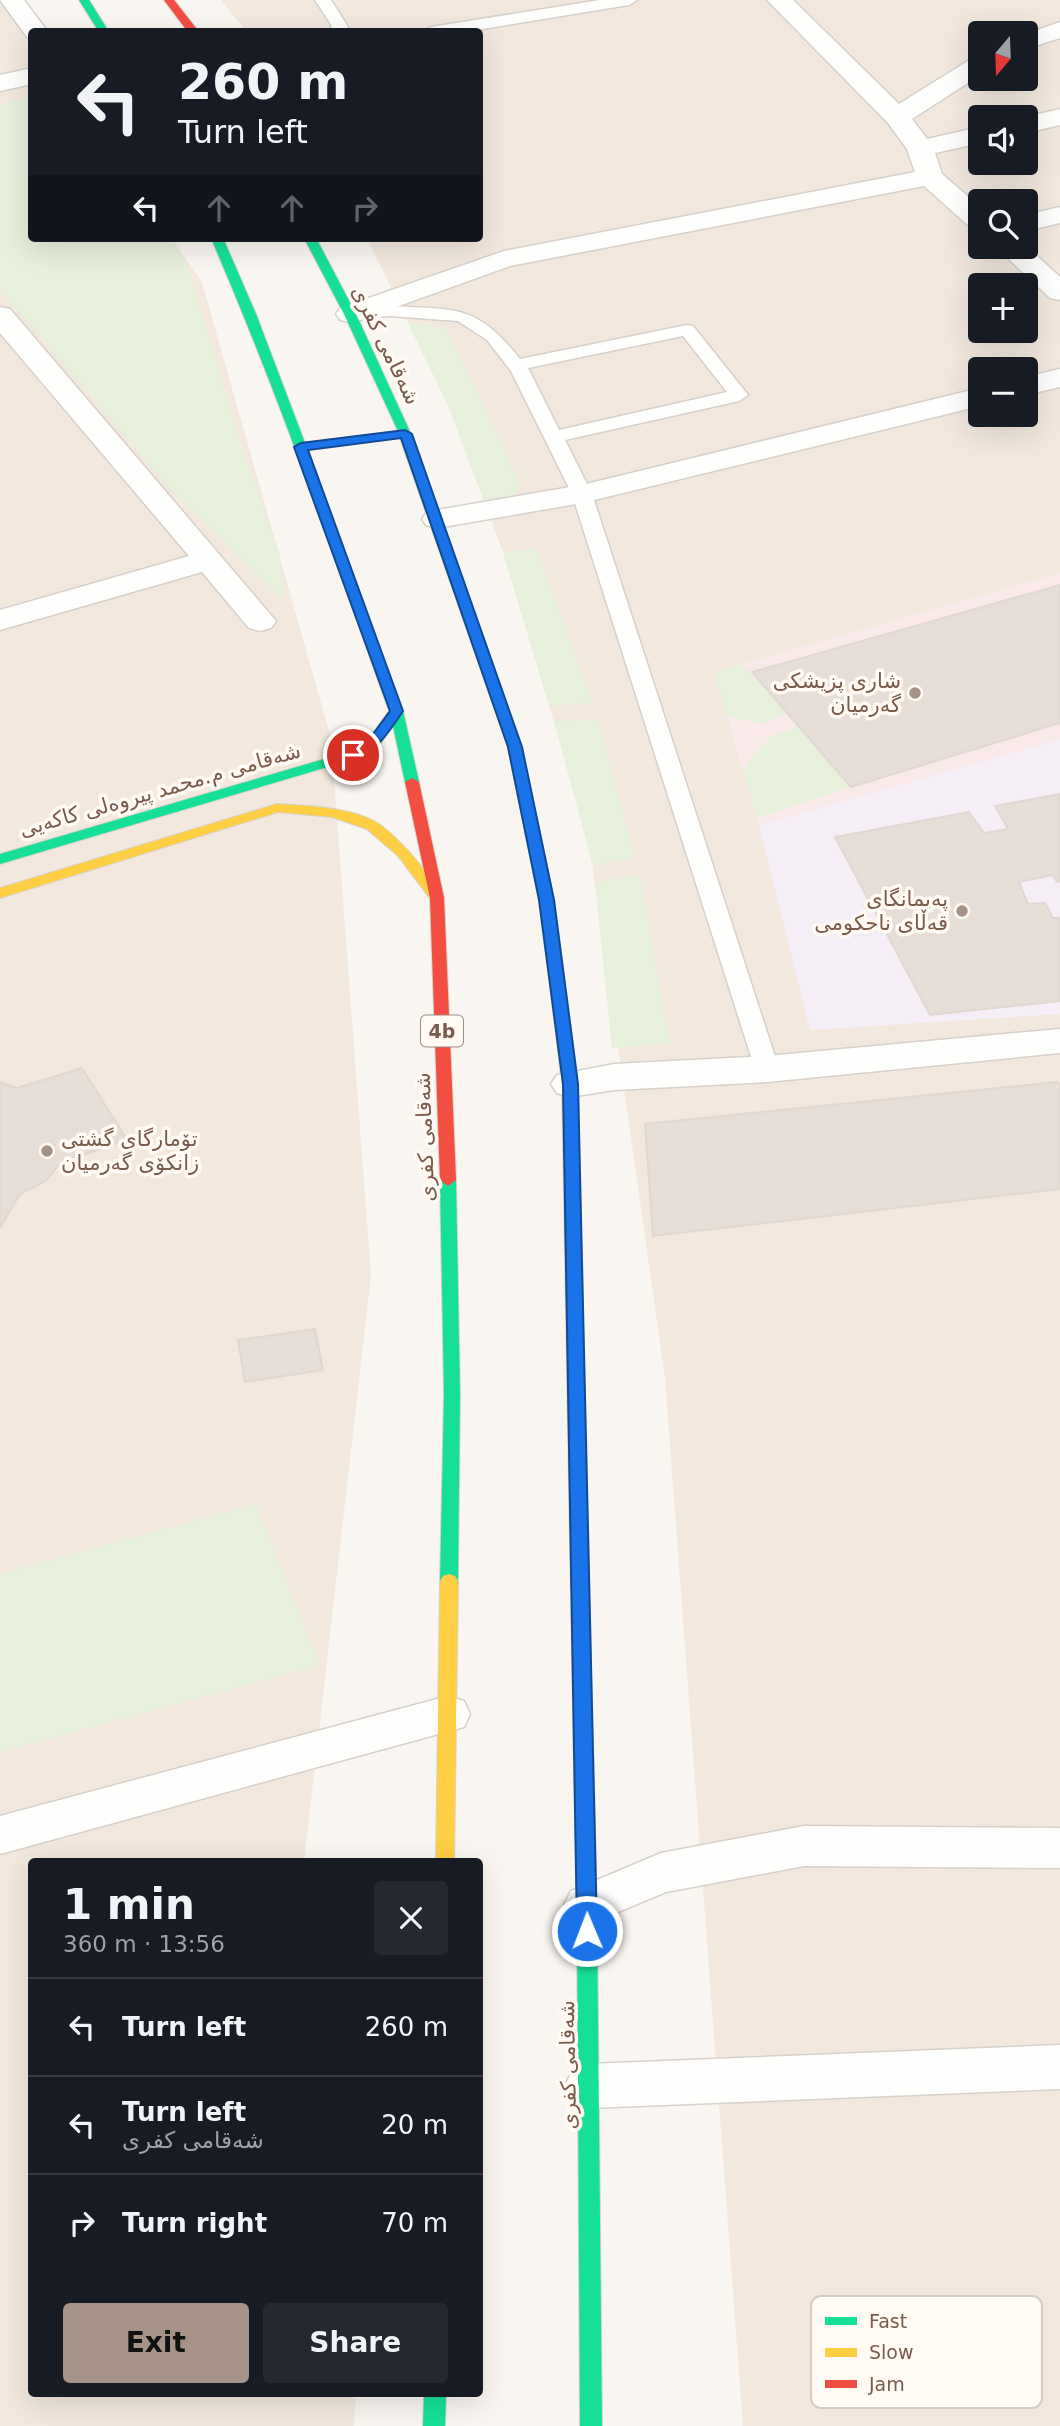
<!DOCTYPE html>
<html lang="en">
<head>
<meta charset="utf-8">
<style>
  body { margin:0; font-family:"DejaVu Sans",Vazirmatn,sans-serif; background:#242831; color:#f1f3f6; height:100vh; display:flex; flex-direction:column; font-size:26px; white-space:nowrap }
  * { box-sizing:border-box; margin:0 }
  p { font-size:23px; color:#9ea1a6 }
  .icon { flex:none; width:38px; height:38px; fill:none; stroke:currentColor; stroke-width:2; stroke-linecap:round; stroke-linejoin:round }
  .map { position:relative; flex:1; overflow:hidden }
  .panel { position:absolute; left:28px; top:1858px; width:455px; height:539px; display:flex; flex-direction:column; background:#171b24; border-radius:7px; box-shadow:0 7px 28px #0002 }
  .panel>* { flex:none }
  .top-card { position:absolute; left:28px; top:28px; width:455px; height:214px; border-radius:7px; box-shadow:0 7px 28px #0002; background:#171b24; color:#f1f3f6; overflow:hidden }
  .needle { width:46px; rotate:199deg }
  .fabs { position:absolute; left:968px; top:21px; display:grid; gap:14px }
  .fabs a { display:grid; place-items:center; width:70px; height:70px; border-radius:7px; background:#171b24; box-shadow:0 7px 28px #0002; font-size:35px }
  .pin { position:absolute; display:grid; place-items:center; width:60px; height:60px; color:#fff; margin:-30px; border:4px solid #fff; border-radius:50%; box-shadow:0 2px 7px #0007 }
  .me { position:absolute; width:77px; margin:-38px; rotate:359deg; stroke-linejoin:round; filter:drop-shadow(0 0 5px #0008) }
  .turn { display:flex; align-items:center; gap:24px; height:147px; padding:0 35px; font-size:32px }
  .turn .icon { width:91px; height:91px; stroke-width:2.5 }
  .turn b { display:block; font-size:49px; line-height:60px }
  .lanes { display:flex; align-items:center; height:66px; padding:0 35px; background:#0003; justify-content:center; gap:35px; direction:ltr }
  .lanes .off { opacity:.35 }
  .round { display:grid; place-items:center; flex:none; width:74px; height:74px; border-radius:7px; background:#242831 }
  .summary { display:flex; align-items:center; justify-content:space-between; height:119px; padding:0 35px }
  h1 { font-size:42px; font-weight:600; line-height:52px }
  .cta { display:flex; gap:14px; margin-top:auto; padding:14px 35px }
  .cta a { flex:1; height:80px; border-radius:7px; background:#a69286; color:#111; font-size:28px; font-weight:600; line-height:80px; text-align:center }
  .cta a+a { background:#242831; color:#f1f3f6 }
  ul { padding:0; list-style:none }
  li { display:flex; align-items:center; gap:21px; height:98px; padding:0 35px; border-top:2px solid #363941 }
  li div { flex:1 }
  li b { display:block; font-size:26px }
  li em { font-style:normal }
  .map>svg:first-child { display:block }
</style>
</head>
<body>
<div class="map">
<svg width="1060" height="2426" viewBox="0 0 1060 2426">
  <rect width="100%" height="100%" fill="#f9f5f0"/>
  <!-- residential -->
  <path fill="#f2e8de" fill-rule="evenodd" d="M0,0H3L31,40L32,238H171L202,282L331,738L371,1276L304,1862H32V2394H356L354,2426H0Z
    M221,0H1060V2426H743L665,1378L588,835L503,552L448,405L367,238H480V32L246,31ZM980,33H1026V79H980ZM980,117H1026V163H980ZM980,201H1026V247H980ZM980,285H1026V331H980ZM980,369H1026V415H980Z"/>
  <!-- education -->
  <path fill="#f6eef6" d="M1060,739V1014L810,1030L759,825Z"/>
  <!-- medical -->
  <path fill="#fae9e9" d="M1060,573V739L759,825L714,672Z"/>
  <!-- green -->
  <path fill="#e7f0db" d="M31,97L32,238H172L187,264L243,451L279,552L284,601L164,482L0,289V105Z
    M407,321L447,330L521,484L514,497L485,504L448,405Z
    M537,549L593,703L549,706L503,552Z
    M742,664L787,713L762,724L727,716L714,672Z
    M598,719L635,857L593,866L554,721Z
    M798,727L851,787L757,818L743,768L771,736Z
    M640,875L670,1043L612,1048L595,882Z
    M256,1504L320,1665L0,1752V1574Z"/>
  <!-- building -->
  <path fill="#e6ded7" stroke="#e2d8d2" stroke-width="2" d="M1060,585V723L851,787L752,672Z
    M1060,794V881L1057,882L1053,875L1019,882L1028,904L1045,903L1053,918H1060V1001L930,1015L835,837L969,812L984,833L1008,829L995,806Z
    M82,1068L127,1140L61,1162L46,1181L20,1194L0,1228V1082L17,1088Z
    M1057,1082L1060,1087V1189L653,1236L645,1124Z
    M315,1329L323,1370L245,1382L238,1340Z"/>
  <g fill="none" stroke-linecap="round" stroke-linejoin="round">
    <!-- lane casing -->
    <g stroke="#d7d1cb" stroke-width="3">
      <path id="lane" d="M315,0H331L348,27L345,32H327L332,26Z
        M600,0H637L629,5L464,32H423L431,27Z
        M390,306C456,310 476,303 520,359L687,325L693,326L748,395L739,401L565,440L592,494L779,1069L775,1075L767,1077L759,1075L755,1069L572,494L511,371L487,340L458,321L390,316L352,319L343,314L352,309ZM683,336L727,392L559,430L528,368Z"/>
    </g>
    <!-- street casing -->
    <g stroke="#d7d1cb" stroke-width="3">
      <path id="street" d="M0,0H24L48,32H32V38L27,37Z
        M767,0H793L899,104L971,59L980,56V75L912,119L927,139L980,127V143L935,153L942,174L980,207V229L970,227L924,186L510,266L360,320L350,322L340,320L336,314L340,308L504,251L915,172L907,149L888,123Z
        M1060,22V38L1026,49V34Z
        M32,68V84L0,91V75Z
        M1060,109V125L1026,133V117Z
        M1060,207V223L1026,231V215Z
        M1026,246L1060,277V300L1050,298L996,247Z
        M0,307L10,309L276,621L271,628L260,631L249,628L202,572L0,630V610L189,556L0,333Z
        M1060,369V387L1026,395V377Z
        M980,388V406L582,503L437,528L426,525L422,519L426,513L437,510L582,485Z
        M1060,1029V1053L767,1082L614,1090L570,1097L557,1093L551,1084L557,1075L614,1064L767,1056Z
        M448,1696L464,1701L470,1714L464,1727L0,1854V1816Z
        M804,1826L1060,1828V1868L804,1866L666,1892L587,1925L571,1919L564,1905L571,1891L661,1853Z
        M1060,2045V2089L589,2108L572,2101L565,2086L572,2071L589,2064Z"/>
    </g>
    <!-- fast casing -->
    <g stroke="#d9d2cb" stroke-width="2">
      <path id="fast" d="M79,0H89L109,32H99Z
        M211,238H223L256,314L305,443L398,431L344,314L304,238H316L356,314L411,434L522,747L532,796L525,800L518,796L508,747L400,438L308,450L403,711L419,782L417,785L412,786L405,782L393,726L380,744L358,758L0,864V854L348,752L370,738L389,711C333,552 278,393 211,238Z
        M448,1174L456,1180L460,1394L458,1581L455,1586L449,1588L443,1586L440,1581L444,1394L440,1180Z
        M572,1190L580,1196L588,1539L585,1544L579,1546L573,1544L570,1539L564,1196Z
        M587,1911L594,1913L597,1919L602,2426H580L577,1919L580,1913Z
        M424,2394H446L445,2426H423Z"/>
    </g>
    <!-- slow casing -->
    <g stroke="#d9d2cb" stroke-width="2">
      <path id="slow" d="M525,792L532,796L554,900L578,1084L580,1196L572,1202L564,1196L562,1084L540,900L518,796Z
        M277,804C308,806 353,807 379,824C405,843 426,871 444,898L442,901H432L398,856L367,829L332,817L278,812L0,898V888Z
        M449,1574L455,1576L458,1581L454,1862H436L440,1581L443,1576Z"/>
    </g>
    <!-- jam casing -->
    <g stroke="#d9d2cb" stroke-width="2">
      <path id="jam" d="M164,0H174L199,32H188Z
        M412,778L419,782L444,898L456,1180L448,1186L440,1180L430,898L405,782Z
        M579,1532L585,1534L588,1539L597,1919L594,1925L587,1927L580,1925L577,1919L570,1539L573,1534Z"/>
    </g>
    <!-- lane -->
    <use href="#lane" fill="#fefefd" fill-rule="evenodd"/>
    <!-- street -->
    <use href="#street" fill="#fefefd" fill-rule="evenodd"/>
    <!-- fast -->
    <use href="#fast" fill="#16e098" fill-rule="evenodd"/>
    <!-- slow -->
    <use href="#slow" fill="#ffcf43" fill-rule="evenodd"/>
    <!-- jam -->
    <use href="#jam" fill="#f24e42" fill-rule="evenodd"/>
  </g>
  <!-- route -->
  <path fill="#1a73e8" stroke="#114b97" stroke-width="2" d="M405,430L412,434L522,747L554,900L578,1084L597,1931L594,1937L587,1939L580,1937L577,1931L563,1084L539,900L508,747L401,438L308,450L403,711C390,730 377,752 353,760L346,755L370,738L390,711L294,447L301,443Z"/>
  <!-- markers -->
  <g fill="#a69286" stroke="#fffaf3" stroke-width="2.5">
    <circle cx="915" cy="693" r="7"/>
    <circle cx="962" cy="911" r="7"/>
    <circle cx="47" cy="1151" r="7"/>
  </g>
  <g text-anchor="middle" stroke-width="7" stroke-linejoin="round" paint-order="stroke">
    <!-- shield labels -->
    <rect fill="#fffaf3" stroke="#a28b7f" stroke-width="2" x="421" y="1015.5" width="42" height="31" rx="5"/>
    <g font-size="19" font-weight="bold" fill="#7a5c4d">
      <text x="442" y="1038">4b</text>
    </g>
    <!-- street labels -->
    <g font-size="21" fill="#7a5c4d" stroke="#fffaf3">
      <text transform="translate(386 345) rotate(64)" y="7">شەقامی کفری</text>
      <text transform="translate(160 790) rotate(-16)" y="7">شەقامی م.محمد پیروەلی کاکەیی</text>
      <text transform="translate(425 1137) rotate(-92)" y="7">شەقامی کفری</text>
      <text transform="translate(568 2065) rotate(-91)" y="7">شەقامی کفری</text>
    </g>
    <!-- poi labels -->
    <g font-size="21" fill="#7a5c4d" stroke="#fffaf3" text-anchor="end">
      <text x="901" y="688">شاری پزیشکی<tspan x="901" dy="24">گەرمیان</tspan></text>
      <text x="948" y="906">پەیمانگای<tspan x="948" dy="24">قەڵای ناحکومی</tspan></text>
      <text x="61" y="1146" text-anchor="start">تۆمارگای گشتی<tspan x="61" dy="24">زانکۆی گەرمیان</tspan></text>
    </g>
  </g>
  <!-- legend -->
  <rect x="811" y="2296" width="231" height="112" rx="10" fill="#fffaf3" stroke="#d7cbc1" stroke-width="2"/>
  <rect x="825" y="2317" width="32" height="8" fill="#16e098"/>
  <rect x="825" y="2348" width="32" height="9" fill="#ffcf43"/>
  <rect x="825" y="2380" width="32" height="8" fill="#f24e42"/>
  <g font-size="19" fill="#7a5c4d">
    <text x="869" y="2328">Fast</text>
    <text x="869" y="2359">Slow</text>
    <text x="869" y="2391">Jam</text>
  </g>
</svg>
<div class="fabs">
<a><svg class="needle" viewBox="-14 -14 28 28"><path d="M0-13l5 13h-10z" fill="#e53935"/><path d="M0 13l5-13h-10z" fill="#9ea1a6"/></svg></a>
<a><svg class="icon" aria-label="sound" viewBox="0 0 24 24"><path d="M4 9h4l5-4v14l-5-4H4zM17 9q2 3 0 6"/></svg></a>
<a><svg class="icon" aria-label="search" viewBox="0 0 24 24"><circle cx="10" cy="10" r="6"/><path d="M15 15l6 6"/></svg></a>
<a>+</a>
<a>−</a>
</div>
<div class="pin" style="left:353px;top:755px;background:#d93025"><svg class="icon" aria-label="arrive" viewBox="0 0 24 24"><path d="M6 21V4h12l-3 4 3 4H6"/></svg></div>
<svg class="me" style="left:587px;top:1931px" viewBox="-20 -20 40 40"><circle r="17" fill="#1a73e8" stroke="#fff" stroke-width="3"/><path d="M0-11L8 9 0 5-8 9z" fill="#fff"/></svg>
<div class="top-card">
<div class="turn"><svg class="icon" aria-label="left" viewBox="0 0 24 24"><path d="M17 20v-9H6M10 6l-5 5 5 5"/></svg><div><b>260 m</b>Turn left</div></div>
<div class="lanes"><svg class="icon" aria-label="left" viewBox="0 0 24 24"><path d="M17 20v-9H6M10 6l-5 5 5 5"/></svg><svg class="icon off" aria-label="ahead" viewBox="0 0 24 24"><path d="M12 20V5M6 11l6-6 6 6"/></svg><svg class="icon off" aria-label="ahead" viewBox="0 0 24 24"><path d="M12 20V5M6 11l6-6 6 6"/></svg><svg class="icon off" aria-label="right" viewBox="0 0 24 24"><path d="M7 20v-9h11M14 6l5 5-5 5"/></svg></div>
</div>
<section class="panel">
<div class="summary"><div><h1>1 min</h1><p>360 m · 13:56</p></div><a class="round"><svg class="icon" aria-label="close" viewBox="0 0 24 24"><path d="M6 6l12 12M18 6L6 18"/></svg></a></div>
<ul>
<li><svg class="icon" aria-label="left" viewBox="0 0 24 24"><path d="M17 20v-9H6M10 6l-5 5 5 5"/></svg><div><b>Turn left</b></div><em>260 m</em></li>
<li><svg class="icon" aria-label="left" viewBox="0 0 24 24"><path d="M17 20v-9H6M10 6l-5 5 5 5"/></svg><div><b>Turn left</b><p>شەقامی کفری</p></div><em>20 m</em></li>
<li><svg class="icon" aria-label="right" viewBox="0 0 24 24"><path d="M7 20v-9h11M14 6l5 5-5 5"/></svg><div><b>Turn right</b></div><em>70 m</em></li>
</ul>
<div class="cta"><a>Exit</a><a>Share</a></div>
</section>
</div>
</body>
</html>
